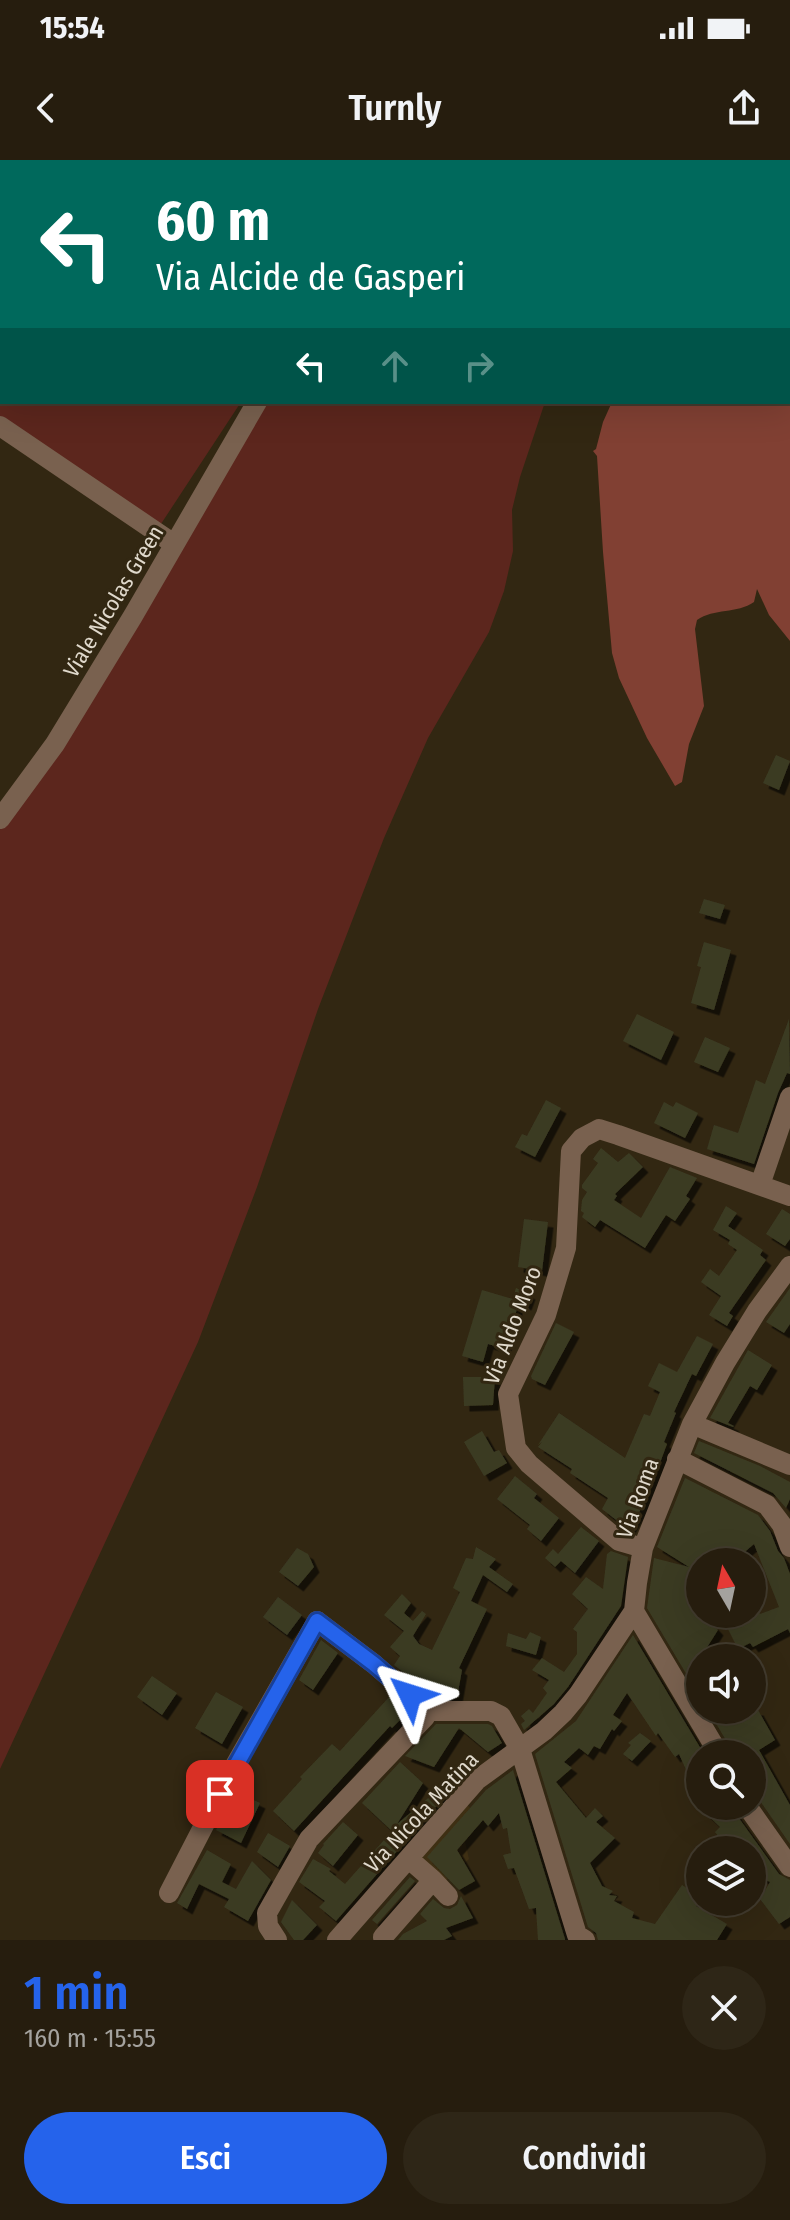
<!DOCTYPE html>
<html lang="it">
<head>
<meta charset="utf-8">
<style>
  body { margin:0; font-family:"Fira Sans Condensed",sans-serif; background:#2e2617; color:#f1f3f6; height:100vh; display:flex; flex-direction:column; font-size:30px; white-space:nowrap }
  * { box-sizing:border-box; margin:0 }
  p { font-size:26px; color:#a4a29e }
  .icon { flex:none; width:44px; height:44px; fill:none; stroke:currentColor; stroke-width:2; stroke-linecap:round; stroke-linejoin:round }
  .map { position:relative; height:1780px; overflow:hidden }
  .drawer { display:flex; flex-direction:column; background:#261d0e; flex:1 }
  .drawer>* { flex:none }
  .top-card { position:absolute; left:0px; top:0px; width:790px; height:244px; box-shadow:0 8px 32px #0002,0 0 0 2px #423b2e; background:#00695c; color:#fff; overflow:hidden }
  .needle { width:52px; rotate:351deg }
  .fabs { position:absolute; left:686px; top:1388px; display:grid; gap:16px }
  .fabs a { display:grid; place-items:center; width:80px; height:80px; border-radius:50%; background:#261d0e; box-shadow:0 8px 32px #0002,0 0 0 2px #423b2e; font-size:40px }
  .pin { position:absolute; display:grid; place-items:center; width:68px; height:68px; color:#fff; margin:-34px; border-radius:16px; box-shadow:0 4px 12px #0006 }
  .me { position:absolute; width:88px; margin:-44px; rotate:311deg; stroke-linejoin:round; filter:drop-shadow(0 0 6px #0008) }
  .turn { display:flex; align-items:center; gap:28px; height:168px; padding:0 24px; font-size:36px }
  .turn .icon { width:104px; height:104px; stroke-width:2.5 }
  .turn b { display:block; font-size:56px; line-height:68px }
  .lanes { display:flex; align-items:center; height:76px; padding:0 24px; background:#0003; justify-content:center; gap:40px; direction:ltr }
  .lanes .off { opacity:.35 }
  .round { display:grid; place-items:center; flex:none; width:84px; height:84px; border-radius:42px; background:#2e2617 }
  .head { display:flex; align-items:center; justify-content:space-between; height:136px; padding:0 24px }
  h1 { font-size:48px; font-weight:600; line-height:60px; color:#2563eb }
  .cta { display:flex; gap:16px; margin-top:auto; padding:16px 24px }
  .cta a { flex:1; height:92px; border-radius:48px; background:#2563eb; color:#fff; font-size:32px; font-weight:600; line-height:92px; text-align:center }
  .cta a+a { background:#2e2617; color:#f1f3f6 }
  .status { display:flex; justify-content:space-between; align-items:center; height:56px; padding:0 40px; background:#261d0e; direction:ltr }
  .status svg { height:22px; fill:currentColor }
  header { display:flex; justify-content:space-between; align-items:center; height:104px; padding:0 24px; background:#261d0e; font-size:36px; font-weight:600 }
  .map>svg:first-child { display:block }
</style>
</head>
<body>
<div class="status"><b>15:54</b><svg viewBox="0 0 49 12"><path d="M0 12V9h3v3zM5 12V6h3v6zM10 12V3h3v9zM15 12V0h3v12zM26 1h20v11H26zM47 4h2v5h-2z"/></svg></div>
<header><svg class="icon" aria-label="back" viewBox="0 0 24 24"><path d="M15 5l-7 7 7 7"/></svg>Turnly<svg class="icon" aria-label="share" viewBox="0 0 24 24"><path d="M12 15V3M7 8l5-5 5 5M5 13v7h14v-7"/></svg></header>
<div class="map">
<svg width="790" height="1780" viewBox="0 0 790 1780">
  <defs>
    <filter id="shadow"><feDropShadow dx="5.5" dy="5.5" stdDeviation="0" flood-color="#0009"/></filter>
  </defs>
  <rect width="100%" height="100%" fill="#322712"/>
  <!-- built -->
  <path fill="#3e2f13" d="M465,1643L483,1660L465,1681L469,1699L445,1721L415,1697Z"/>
  <!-- green -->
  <path fill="#5c261d" d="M0,0H311L310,2H2V242H241L159,367L0,260Z
    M323,0H627L626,2H323Z
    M257,242H545L520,317L512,350L513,391L504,431L489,472L428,578L384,678L318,849L257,1027L198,1182L0,1609V659Z"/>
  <!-- forest -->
  <path fill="#814033" d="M650,0H790V481L769,455L757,429L754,442C737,454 714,448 697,460L695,469L704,546L689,584L682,622L675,626L647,578L619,518L612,493L603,392L597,296L593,291L596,289L603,262L612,242H788V2H649Z"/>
  <!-- building -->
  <path fill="#3b3b23" filter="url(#shadow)" d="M776,595L790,601L779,630L763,623Z
    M704,739L725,745L720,759L699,753Z
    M704,782L731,790L714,850L691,843L701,807L697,806Z
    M637,854L674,872L661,900L623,881Z
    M789,859L790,914L787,913L778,933L754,1004L707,989L714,965L738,973L756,920L765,924Z
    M705,877L730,888L718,912L694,902Z
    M546,940L561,948L535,997L515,987L522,974L527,976Z
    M664,942L673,947L676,942L698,953L685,978L654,963Z
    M601,988L618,1002L629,993L643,1007L615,1034L617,1036L614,1040L641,1058L670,1007L697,1018L686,1036L690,1039L675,1061L666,1055L645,1088L600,1060L595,1067L582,1057L584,1053L581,1051L582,1040L587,1032L582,1028V1025L598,1003L593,999Z
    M726,1046L737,1053L728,1066L763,1090L760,1095L766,1100L729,1153L733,1156L727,1166L709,1155L721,1136L701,1122L710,1109L719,1116L737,1090L728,1084L730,1080L713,1070Z
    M782,1049L790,1054V1079L785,1086L766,1074Z
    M524,1059L548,1062L542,1111L518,1107Z
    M516,1128L530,1134L526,1145L519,1142L505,1189L488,1184L483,1202L462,1196L482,1130L513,1139Z
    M790,1128V1164L784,1173L766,1162Z
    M556,1163L574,1172L545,1225L532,1219L531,1216Z
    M697,1176L713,1184L696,1216L692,1214L674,1252L676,1253L664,1282L667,1284L647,1338L629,1370L602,1349L608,1338L570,1313L572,1309L538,1287L542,1282L538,1285L559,1253L625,1298L644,1254L650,1256L660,1232L648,1226L659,1203L677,1212Z
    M748,1190L772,1205L757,1230L750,1226L728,1263L734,1266L733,1267L710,1258Z
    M463,1217H495L493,1245L464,1246Z
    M482,1271L494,1292L499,1290L507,1303L484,1316L464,1282Z
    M699,1281L760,1306L790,1322V1339L786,1348L773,1333L694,1293Z
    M515,1316L537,1334L534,1338L559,1358L541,1381L527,1369L530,1365L497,1339Z
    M685,1318L758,1355L770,1371L778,1391L784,1398L790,1414V1473L788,1469L753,1487L750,1483L738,1489L728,1469L749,1458L750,1454L758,1450L760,1454L779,1447L754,1384L733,1402H700V1416L692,1420L700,1428V1454H703L718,1470L706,1489L700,1493V1537L647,1448L654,1398L689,1407L657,1387Z
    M581,1367L599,1381L575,1413L561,1401L555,1407L545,1398L553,1389L558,1394Z
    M476,1387L496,1399L489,1407L513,1424L507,1432L483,1415L471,1441L487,1449L459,1508L462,1510L457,1538H433L428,1534L429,1532L394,1505L400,1496L390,1487L404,1471L384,1455L402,1434L411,1443L404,1453L413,1461L422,1451L426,1454L413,1476L419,1484L432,1490L460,1432L453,1428L466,1398L473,1399Z
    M297,1388L308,1394L314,1407L298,1426L279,1412Z
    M611,1391L628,1397L621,1446L568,1527L554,1544L524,1570L521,1564L525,1561L521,1556L529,1549L533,1553L547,1533L543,1528L549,1520L532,1510L542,1498L564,1512L577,1494V1472L573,1469L588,1449L572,1434L586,1417L603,1429L607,1394Z
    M278,1437L302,1455L287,1475L263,1457Z
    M530,1472L541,1477L536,1495L506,1486L508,1473L526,1479Z
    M633,1475L704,1594H700V1641L679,1594L675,1597L658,1573L656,1576L627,1533L613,1555L622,1561L614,1571L612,1569L600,1589L594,1586L588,1595L579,1588L564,1602L572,1608L556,1622L586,1658L595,1648L603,1656L596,1662L615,1678L590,1703L602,1726L613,1731L609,1735L617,1736L614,1741L634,1752L632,1758L655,1764L682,1725L700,1736L696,1746L727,1764L717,1780H598L596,1773L588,1767L535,1594L576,1561Z
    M321,1480L338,1493L313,1530L299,1520Z
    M152,1516L177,1533L162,1555L137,1537Z
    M216,1532L243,1547L222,1584L195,1568Z
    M390,1536L407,1553L392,1568L390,1566L294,1671L273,1651L302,1619L300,1617L332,1584L340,1591Z
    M708,1550H758L775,1580L759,1590L790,1645V1684L758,1638L752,1634V1594H732L730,1587Z
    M436,1564H488L492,1566L502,1583L488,1592L459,1568L434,1607L405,1596Z
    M640,1573L651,1581L632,1601L623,1594L631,1585L628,1583Z
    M400,1602L423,1623L397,1664L457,1614L461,1618L336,1761L319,1747L325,1741L299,1722L313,1699L331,1709L329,1711L345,1724L392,1671L362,1643Z
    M513,1610L565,1779V1780H538L536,1748L529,1749L514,1708L508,1709L503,1695L511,1693L507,1668L503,1669L499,1653L488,1666L483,1660L457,1690L475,1721L459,1730L427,1697L486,1630Z
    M236,1632L260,1643L241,1683L216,1670Z
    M698,1646H734L736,1654L779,1714L790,1720V1757L779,1764L760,1739L770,1722L752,1713V1690H729L715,1672L720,1667Z
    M343,1662L358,1675L333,1706L318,1693L324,1685L323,1684Z
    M268,1673L290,1686L278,1707L257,1692Z
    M207,1690L231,1704L222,1722L236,1729L252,1701L271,1720L248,1761L224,1747L229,1739L199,1724L187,1749L177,1743Z
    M410,1717L415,1721L377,1764L372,1760Z
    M461,1736L473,1758L446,1768L452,1776L444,1780H398L403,1774L427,1761L420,1754L433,1739L444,1748L450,1749L457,1745Z
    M292,1740L317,1765L303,1780H294L281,1762Z"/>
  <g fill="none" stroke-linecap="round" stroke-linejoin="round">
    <!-- minor -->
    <path stroke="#79614f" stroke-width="20" d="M323,2V0
      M0,266L174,384
      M0,659L55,584L133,456L257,242
      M760,1025L790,937
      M692,1264L790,1305
      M677,1299L767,1345L782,1365L790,1387
      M643,1388L619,1381L529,1304L516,1288L508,1234L546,1155L566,1088L571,991L582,978L599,969L618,975L790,1036
      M428,1551H491L501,1556L520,1589L577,1775L585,1780
      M719,1594L634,1451L637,1423L643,1388L692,1264L725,1203L757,1151L790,1106
      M747,1646L790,1707
      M433,1720L448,1736
      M169,1733L233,1609L317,1461L374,1504L428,1551L425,1557L309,1679L267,1753L268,1766L277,1780
      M383,1777L433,1720L409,1699
      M337,1780L477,1620L544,1571L563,1553L578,1535L634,1451"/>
  </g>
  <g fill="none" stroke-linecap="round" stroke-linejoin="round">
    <!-- route casing -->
    <g stroke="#184099" stroke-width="20">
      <path id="route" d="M220,1634L317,1461L374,1504L410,1535"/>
    </g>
    <!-- route -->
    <use href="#route" stroke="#2563eb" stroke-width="14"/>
  </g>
  <g text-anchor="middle" stroke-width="6" stroke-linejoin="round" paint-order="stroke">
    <!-- street labels -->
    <g font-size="22" fill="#e0d9cc" stroke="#322712">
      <text transform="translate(113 441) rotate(-59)" y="8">Viale Nicolas Green</text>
      <text transform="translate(512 1165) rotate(-69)" y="8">Via Aldo Moro</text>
      <text transform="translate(637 1338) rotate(-70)" y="8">Via Roma</text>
      <text transform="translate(421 1652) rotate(-47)" y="8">Via Nicola Matina</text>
    </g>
  </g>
</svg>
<div class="fabs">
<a><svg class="needle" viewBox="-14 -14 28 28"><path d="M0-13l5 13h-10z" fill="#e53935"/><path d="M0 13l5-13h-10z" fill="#a4a29e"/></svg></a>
<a><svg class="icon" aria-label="sound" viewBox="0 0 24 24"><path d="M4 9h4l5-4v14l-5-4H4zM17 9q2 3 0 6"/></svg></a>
<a><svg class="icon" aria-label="search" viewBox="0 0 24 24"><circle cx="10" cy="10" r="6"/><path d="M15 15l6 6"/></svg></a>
<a><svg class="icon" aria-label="layers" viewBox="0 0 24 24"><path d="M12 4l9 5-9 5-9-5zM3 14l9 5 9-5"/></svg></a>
</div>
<div class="pin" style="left:220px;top:1634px;background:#d93025"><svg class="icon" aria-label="arrive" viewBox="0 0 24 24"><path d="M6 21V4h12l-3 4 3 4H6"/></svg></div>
<svg class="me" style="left:410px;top:1535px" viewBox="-20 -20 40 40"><path d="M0-17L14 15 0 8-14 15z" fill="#2563eb" stroke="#fff" stroke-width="4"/></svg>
<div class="top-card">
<div class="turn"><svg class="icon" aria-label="left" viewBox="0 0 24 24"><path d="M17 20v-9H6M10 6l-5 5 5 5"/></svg><div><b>60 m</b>Via Alcide de Gasperi</div></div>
<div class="lanes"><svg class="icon" aria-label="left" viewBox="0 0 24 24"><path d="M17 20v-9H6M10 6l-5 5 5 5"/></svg><svg class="icon off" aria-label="ahead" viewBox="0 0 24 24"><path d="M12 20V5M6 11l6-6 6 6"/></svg><svg class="icon off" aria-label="right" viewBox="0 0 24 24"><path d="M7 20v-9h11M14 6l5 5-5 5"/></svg></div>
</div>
</div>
<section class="drawer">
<div class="head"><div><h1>1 min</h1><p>160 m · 15:55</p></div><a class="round"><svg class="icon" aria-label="close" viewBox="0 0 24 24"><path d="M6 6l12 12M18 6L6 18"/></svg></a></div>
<div class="cta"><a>Esci</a><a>Condividi</a></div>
</section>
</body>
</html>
